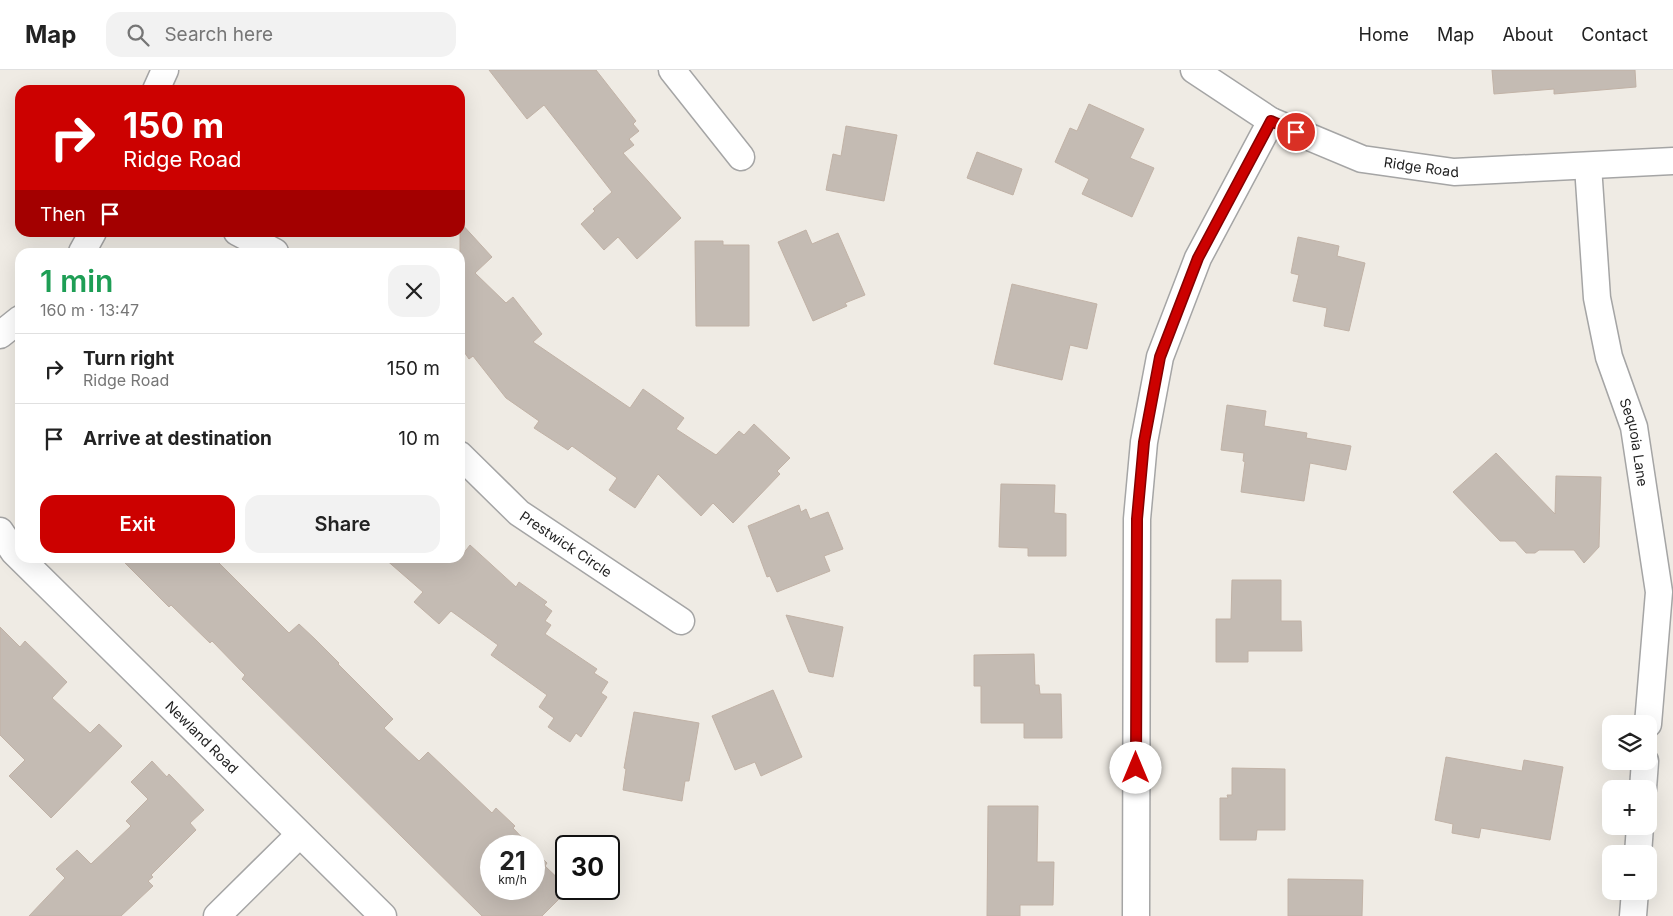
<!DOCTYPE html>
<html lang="en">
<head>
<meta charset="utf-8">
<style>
  body { margin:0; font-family:Inter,sans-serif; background:#f2f2f2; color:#222; height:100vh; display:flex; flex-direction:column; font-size:19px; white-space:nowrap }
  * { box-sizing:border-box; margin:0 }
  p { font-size:16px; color:#767676 }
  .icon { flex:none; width:28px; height:28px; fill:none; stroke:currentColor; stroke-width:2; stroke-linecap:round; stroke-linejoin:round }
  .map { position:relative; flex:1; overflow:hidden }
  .details { position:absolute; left:15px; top:178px; width:450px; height:315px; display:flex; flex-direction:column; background:#fff; border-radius:15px; box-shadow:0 5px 20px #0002 }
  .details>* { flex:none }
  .hud { position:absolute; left:15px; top:15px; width:450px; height:152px; border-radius:15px; box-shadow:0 5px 20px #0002; background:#cc0100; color:#fff; overflow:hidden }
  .controls { position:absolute; left:1602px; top:645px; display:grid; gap:10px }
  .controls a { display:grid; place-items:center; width:55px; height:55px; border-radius:10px; background:#fff; box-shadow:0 5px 20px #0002; font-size:25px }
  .speed { position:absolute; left:480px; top:765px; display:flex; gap:10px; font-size:25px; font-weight:700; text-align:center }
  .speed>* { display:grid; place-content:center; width:65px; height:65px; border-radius:50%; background:#fff; box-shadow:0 5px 20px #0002; line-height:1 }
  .speed small { font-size:12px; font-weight:400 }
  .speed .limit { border:2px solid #111; border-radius:8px; background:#fff; color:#111 }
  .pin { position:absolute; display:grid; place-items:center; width:42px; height:42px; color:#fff; margin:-21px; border:2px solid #fff; border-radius:50%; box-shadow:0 1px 5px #0007 }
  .me { position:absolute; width:55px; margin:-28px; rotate:0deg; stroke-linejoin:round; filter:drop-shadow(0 0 4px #0008) }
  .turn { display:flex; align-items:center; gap:18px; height:105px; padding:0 25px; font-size:22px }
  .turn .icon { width:65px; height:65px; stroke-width:2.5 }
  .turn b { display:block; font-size:35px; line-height:42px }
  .then { display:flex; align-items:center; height:48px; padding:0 25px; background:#0003; gap:10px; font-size:19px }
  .round { display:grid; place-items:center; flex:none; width:52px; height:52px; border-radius:15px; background:#f2f2f2 }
  .summary { display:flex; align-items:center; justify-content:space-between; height:85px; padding:0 25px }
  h1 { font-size:30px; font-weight:600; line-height:38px; color:#1e9e55 }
  .cta { display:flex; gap:10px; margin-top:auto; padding:10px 25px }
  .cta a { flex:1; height:58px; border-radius:15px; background:#cc0100; color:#fff; font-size:20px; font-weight:600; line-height:58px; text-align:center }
  .cta a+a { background:#f2f2f2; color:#222 }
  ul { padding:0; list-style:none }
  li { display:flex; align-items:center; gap:15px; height:70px; padding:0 25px; border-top:1px solid #e0e0e0 }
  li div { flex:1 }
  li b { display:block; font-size:19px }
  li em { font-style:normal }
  header { display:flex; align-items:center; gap:30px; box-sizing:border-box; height:70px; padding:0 25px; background:#fff; border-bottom:1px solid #e0e0e0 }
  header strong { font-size:24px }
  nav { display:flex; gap:28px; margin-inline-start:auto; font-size:18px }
  .search { width:350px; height:45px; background:#f2f2f2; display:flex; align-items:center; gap:12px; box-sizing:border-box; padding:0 18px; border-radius:15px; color:#767676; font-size:19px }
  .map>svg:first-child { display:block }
</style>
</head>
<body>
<header>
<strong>Map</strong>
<div class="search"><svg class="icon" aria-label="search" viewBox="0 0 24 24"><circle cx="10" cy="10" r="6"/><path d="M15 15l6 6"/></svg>Search here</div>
<nav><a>Home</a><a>Map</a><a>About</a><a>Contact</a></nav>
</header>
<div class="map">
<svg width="1673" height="846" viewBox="0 0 1673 846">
  <rect width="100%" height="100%" fill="#efebe4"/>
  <!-- building -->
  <path fill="#c4bbb3" stroke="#c1b2a6" d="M489,0H596L636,51L633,54L639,61L629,69L634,75L623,83L681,148L637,189L618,167L604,180L581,154L595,141L593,139L612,122L544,35L527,49Z
    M1492,0H1635L1636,17L1554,24V19L1494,24Z
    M1089,34L1144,59L1130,88L1154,98L1132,147L1082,124L1089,109L1055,92L1070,58L1077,61Z
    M846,56L897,65L884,131L826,120L833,84L841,86Z
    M977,82L1022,99L1013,125L967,108Z
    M460,152L492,187L475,203L506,233L513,227L542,264L533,272L630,338L643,319L684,348L676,359L716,385L739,361L744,365L754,354L790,388L777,401L780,404L733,453L713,433L701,446L658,404L635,438L609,420L617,408L572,376L568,380L534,358L539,351L506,328L473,286L469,289L460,276Z
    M806,160L812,174L838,163L865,225L845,233L847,236L813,251L778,172Z
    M1298,167L1339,176L1337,186L1365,193L1349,261L1324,256L1327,238L1293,231L1299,205L1291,203Z
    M695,171H723V175H749V256H696Z
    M1012,214L1097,234L1087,279L1070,275L1062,310L994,294Z
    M1227,335L1266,341L1264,356L1307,363L1306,368L1351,376L1346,400L1310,393L1304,431L1241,422L1245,392L1243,391L1244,383L1221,380Z
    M1496,383L1555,444L1556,406L1601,407L1599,477L1584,493L1574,480H1539L1535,483H1526L1515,471H1500L1453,422Z
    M1001,414L1055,415L1054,443L1066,444V486H1028V478L999,477Z
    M799,435L801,442L806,439L810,449L828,442L843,479L824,486L830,501L777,522L770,506L767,507L748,456Z
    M470,475L516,517L519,512L547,532L544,535L552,541L545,551L551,555L545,564L597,599L594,603L608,612L601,623L607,627L581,667L576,663L570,672L548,657L554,648L539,637L547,625L491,585L498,575L451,541L439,554L414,532L423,522L384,488H460Z
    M120,488H214L289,563L299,554L315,569L339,593L338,594L393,649L384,658L419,691L428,682L492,743L496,738L515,756L513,758L530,776H491V819H534V780L547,793L545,796L569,819L542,846H482L242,609L245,605L212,571L210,573L171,535L169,537Z
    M1232,510H1281V551H1301L1302,581H1248V592H1216V549H1231Z
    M786,545L843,557L833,607L809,602Z
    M0,557L20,577L25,571L67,612L52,628L90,663L99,654L122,676L51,748L9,706L25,690L0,665Z
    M1034,584L1035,615H1039L1040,624H1061L1062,668H1024V653H981V616H974V585Z
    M773,620L802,687L761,706L755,692L735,700L712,646Z
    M634,642L699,653L689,711H685L682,731L623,720L626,699L624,698Z
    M1446,687L1522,701L1524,690L1563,697L1550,770L1481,758L1479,768L1452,763L1453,754L1435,750Z
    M152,691L167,707L169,704L204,740L190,753L196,760L151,805L153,807L148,811L153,816L121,846H29L65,808L56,799L77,780L91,794L131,756L126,751L148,729L131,712Z
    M1232,698L1285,699V760H1257L1256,770H1220V728H1228L1227,725H1232Z
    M988,736H1038L1037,792H1054L1053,835H1020V846H987Z
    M1288,809L1363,810L1362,846H1288Z"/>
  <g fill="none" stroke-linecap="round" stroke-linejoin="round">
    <!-- minor casing -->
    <g stroke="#a5a5a5" stroke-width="29">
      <g id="minor">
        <path d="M672,0L741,87"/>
        <path id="s1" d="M1194,0L1271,51L1362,89L1454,102L1673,91"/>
        <path d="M156,20L165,0"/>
        <path id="s2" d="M1588,96L1597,228L1609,287L1634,357L1659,522L1648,654"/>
        <path d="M237,162L275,182"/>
        <path d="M82,182L93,162"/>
        <path d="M0,265L20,249"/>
        <path id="s3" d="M460,385L519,443L681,551"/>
        <path id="s4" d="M0,461L14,482L383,846"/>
        <path d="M1643,719L1645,691"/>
        <path d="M1638,784L1640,756"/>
        <path d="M217,846L299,765"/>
        <path d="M1136,846L1137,449L1144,372L1160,287L1198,188L1271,51"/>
        <path d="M1633,846L1635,821"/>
      </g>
    </g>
    <!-- minor -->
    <use href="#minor" stroke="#fff" stroke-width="26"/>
  </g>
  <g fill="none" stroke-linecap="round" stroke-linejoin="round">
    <!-- route casing -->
    <g stroke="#850100" stroke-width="12">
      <path id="route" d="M1136,698L1137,449L1144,372L1160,287L1198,188L1271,51L1296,62"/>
    </g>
    <!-- route -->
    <use href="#route" stroke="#cc0100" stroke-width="9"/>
  </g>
  <g text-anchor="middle" stroke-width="4.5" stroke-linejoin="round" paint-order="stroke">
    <!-- street labels -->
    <g font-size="14" fill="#1e1e1e" stroke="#fff">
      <text dy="5" stroke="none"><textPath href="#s1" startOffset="251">Ridge Road</textPath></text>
      <text dy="5" stroke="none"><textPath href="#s2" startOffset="282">Sequoia Lane</textPath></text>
      <text dy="5" stroke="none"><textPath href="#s3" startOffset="139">Prestwick Circle</textPath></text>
      <text dy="5" stroke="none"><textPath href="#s4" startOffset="289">Newland Road</textPath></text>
    </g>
  </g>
</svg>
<div class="controls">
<a><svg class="icon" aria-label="layers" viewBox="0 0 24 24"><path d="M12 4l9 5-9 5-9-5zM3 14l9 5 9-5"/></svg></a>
<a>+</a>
<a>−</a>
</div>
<div class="speed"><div>21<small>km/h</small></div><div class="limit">30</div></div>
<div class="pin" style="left:1296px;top:62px;background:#d93025"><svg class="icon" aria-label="arrive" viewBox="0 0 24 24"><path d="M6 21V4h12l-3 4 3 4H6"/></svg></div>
<svg class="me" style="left:1136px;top:698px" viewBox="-20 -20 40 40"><circle r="19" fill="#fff"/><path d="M0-13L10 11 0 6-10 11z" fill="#cc0100"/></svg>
<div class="hud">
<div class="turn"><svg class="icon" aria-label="right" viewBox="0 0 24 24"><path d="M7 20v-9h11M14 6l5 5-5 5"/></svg><div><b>150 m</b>Ridge Road</div></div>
<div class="then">Then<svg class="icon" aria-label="arrive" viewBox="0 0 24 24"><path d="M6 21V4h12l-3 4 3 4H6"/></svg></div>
</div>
<section class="details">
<div class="summary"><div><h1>1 min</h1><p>160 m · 13:47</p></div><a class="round"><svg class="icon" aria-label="close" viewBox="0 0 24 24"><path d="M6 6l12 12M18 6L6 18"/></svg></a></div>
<ul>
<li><svg class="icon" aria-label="right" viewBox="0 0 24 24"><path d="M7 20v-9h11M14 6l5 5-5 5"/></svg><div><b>Turn right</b><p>Ridge Road</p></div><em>150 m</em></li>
<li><svg class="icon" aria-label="arrive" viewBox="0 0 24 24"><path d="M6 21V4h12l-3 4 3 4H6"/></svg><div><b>Arrive at destination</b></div><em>10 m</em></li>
</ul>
<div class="cta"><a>Exit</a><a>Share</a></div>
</section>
</div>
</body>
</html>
